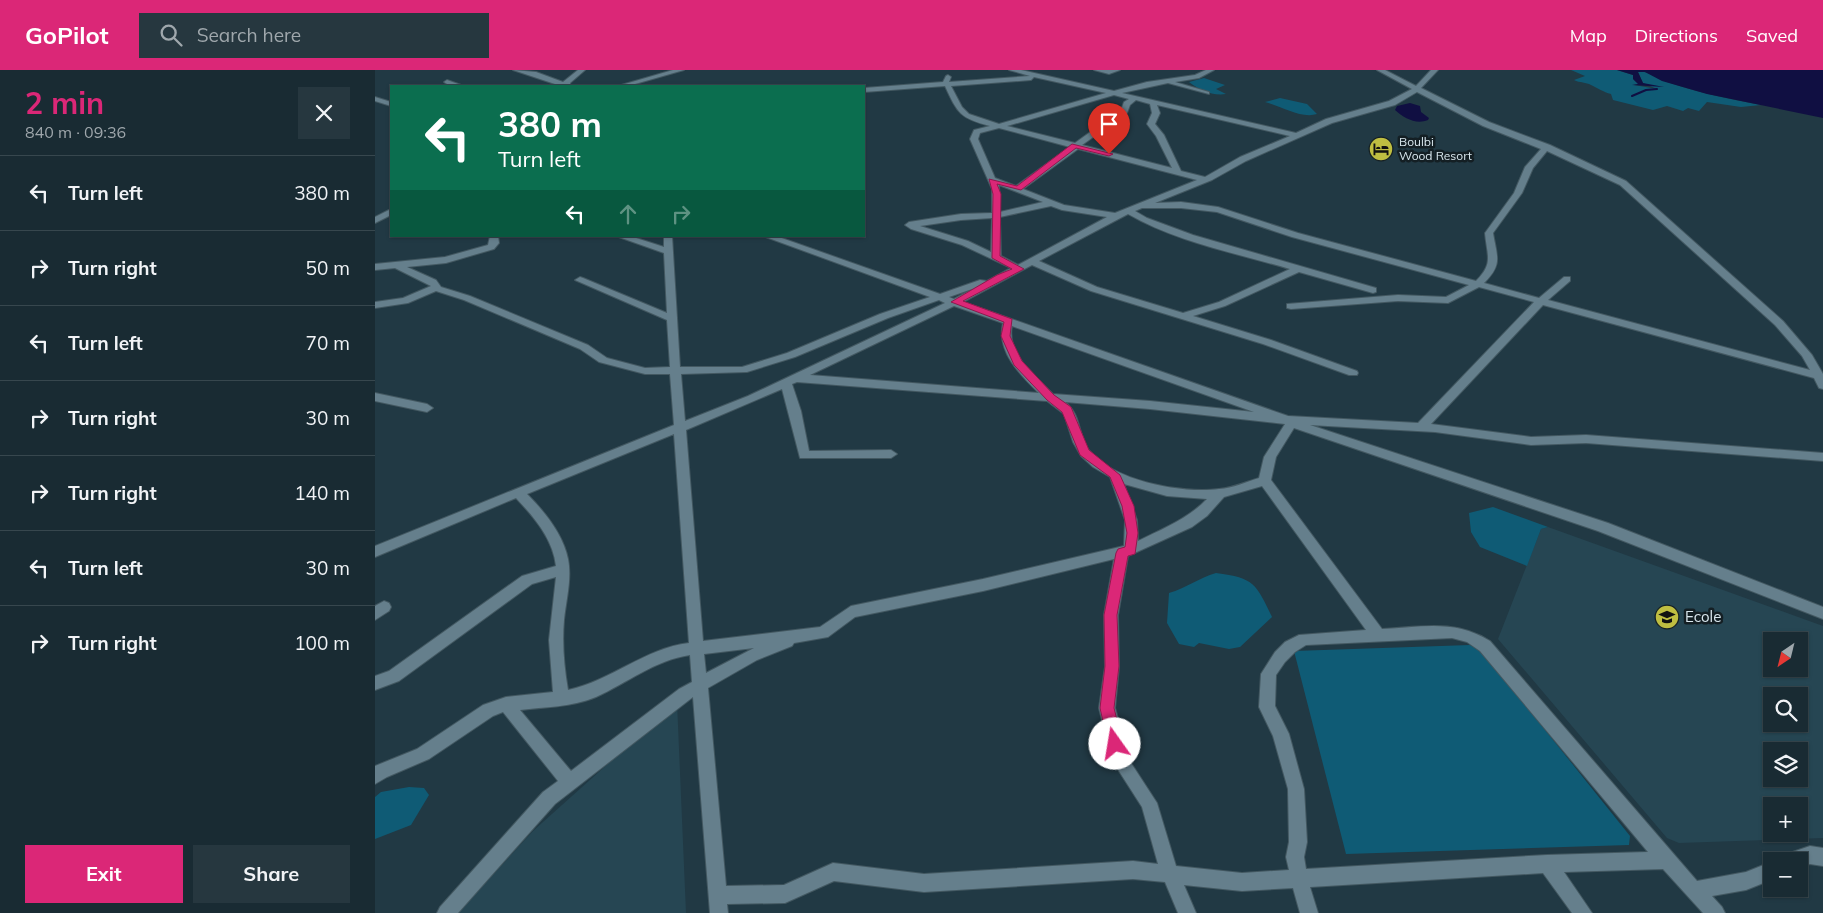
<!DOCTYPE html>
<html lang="en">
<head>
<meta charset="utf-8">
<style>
  body { margin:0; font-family:Mulish,sans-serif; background:#26373f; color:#f1f3f6; height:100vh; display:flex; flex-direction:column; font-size:19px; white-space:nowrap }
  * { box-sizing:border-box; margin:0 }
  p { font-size:16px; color:#9fa7ac }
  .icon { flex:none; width:28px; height:28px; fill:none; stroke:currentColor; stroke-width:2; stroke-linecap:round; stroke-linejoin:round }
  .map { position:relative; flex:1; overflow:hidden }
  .details { display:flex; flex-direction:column; background:#192b33; width:375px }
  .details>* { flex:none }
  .top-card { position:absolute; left:15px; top:15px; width:475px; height:152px; border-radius:0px; box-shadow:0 1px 4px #0004,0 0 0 1px #37474e; background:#0b6e4f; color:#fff; overflow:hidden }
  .needle { width:32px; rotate:215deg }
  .controls { position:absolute; left:1388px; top:562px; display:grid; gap:10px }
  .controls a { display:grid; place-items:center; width:45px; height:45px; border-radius:0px; background:#192b33; box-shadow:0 1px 4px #0004,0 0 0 1px #37474e; font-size:25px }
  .pin { position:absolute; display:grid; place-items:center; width:42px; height:42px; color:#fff; margin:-51px -21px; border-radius:50% 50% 50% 0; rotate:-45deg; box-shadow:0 0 5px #0007 }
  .pin .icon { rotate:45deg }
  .me { position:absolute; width:55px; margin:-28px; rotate:347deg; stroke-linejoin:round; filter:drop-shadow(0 0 4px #0008) }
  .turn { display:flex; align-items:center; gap:18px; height:105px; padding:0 25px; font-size:22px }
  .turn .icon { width:65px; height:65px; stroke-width:2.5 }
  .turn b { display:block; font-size:35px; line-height:42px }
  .lanes { display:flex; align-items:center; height:48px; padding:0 25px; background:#0003; justify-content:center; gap:25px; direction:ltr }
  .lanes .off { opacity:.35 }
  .round { display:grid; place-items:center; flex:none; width:52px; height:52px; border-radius:0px; background:#26373f }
  .head { display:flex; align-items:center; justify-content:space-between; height:85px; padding:0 25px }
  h1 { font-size:30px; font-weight:700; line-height:38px; color:#db2777 }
  .button { display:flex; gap:10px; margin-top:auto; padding:10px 25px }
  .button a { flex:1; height:58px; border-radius:0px; background:#db2777; color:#fff; font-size:20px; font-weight:700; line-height:58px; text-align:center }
  .button a+a { background:#26373f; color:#f1f3f6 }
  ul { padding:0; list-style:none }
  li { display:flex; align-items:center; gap:15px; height:75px; padding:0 25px; border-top:1px solid #37474e }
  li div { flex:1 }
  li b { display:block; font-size:19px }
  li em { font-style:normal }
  header { display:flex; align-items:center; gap:30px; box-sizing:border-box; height:70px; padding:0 25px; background:#db2777; color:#fff }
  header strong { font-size:24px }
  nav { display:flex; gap:28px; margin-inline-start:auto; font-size:18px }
  .search { width:350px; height:45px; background:#26373f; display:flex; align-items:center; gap:12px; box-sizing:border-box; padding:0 18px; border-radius:0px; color:#9fa7ac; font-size:19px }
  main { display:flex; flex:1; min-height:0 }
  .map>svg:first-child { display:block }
</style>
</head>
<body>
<header>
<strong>GoPilot</strong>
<div class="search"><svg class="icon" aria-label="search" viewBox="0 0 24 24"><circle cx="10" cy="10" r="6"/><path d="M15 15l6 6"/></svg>Search here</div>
<nav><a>Map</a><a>Directions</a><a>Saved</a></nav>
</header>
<main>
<section class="details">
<div class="head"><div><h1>2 min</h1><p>840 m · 09:36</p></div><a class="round"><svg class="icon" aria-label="close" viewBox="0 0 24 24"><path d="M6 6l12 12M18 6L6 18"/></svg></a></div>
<ul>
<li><svg class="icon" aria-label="left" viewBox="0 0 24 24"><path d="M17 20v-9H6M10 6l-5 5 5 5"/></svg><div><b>Turn left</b></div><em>380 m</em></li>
<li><svg class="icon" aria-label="right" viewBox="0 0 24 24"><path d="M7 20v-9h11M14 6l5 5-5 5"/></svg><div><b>Turn right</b></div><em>50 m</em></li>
<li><svg class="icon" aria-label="left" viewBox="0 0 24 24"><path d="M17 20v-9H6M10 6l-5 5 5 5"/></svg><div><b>Turn left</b></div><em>70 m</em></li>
<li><svg class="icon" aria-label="right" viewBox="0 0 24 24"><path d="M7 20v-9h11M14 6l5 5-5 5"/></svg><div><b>Turn right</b></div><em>30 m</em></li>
<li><svg class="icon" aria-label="right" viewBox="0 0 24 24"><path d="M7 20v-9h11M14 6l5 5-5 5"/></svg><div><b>Turn right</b></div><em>140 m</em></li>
<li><svg class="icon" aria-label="left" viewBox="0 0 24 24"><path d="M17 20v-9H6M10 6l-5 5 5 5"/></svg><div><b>Turn left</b></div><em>30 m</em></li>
<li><svg class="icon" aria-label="right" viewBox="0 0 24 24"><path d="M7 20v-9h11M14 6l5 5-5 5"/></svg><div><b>Turn right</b></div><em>100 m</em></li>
</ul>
<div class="button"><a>Exit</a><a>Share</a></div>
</section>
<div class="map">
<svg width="1448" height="843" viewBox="0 0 1448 843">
  <rect width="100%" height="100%" fill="#213944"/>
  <!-- built -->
  <path fill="#264653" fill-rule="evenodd" d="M1173,457L1448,556V768L1304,773L1292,768L1123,569L1166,459ZM1396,571H1424V599H1396ZM1396,626H1424V654H1396ZM1396,681H1424V709H1396ZM1396,736H1424V764H1396Z
    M302,632L311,843H83L158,761Z"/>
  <!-- green -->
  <path fill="#0f5b75" d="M1196,0H1242L1258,5V9L1264,14L1259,15L1282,19L1268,13L1263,2C1273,0 1285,10 1295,13C1324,23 1355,29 1386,35L1366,37L1332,32L1324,41L1313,38L1308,41L1292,36L1278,40L1238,30L1236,24C1228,22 1223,18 1216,15C1211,12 1205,13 1199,10L1210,6Z
    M829,8L850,15L841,19L851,24C837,26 824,20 814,12Z
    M905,28L932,34L942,44C926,49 906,36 890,32Z
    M1118,437L1173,457L1166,459L1152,496L1105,477L1096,462L1094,443Z
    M841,503C880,508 881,514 897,547L865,577L854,579L824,573L819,577L804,574L792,553L794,523C811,518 824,508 841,503Z
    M1095,575L1106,580L1255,766L1254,775L971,784L919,581Z
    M34,717L49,718L54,725L36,755L0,769V727L6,722Z"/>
  <!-- water -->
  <path fill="#100f42" d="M1242,0H1448V48L1332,24L1287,11L1270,2H1263L1268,13L1289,17L1257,15L1263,14L1258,9V5Z
    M1035,33L1045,36L1046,42L1054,48L1053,50C1041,55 1029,48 1020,40L1022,36Z"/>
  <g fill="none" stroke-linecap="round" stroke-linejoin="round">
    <!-- stream -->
    <path stroke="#100f42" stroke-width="2" d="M1257,26L1271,20L1282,19"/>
    <!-- minor casing -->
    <g stroke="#435861" stroke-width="2">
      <path id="minor" d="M138,0L161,2L188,12L203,0H210L195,13L196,16H186Z
        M298,0H309L253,16H243Z
        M634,0H646L739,21L772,12L820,5L831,0H839L824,8L800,12L834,22V24L793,13L747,23L921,63L951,49L1014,31L1037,19L1002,0H1010L1041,16L1056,0H1063L1046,18L1114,52L1175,75L1251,111L1408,251L1437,285L1448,304V319L1444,318L1439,308L1168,235L1056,354L1156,367L1211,365L1448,383V391L1211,373L1156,375L1060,362L935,355L1233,453L1448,537V549L1223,461L919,358L901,387L896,410L1007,559C1047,557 1080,549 1115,571L1322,811L1371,802L1396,792V810L1371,820L1337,826L1347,837L1350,843H1328L1288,799L1189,802L1217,843H1197L1168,803L935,817L943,843H925L918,818L867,821L809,815L821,843H803L790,812L758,809L549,822L459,811L410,833L352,834L353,843H335L318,627L180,734L83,843H62L65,837L168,722L183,711L128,642L118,646L54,689L12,707L0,714V696L42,679L108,635L131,627L178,622L174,570L181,507L157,514L24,611L0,620V606L14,601L147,506L181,496C178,469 159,447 141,428L0,487V476L299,355L295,304H270L224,292L205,279L89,230L61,221L33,233L0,238V232L28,228L56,216L20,198L0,200V194L70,187L113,175L115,166H123L124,173L119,179L71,193L32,197L61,210L66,217L95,226L213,275L232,288L270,298L295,297L292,250L200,210L205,207L208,208L292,243L289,183L241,166H255L289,177V166H297L305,297H367L412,283L505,244L555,227L388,166H401L565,224L605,210L612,211L636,198L587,175L536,159L530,155L534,152L586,144L617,143V119L595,69L599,60L615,56C585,48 583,44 570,16L489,22V18L568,12L571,6L573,5L576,7L574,12L655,6ZM659,7L731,23L624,54L594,44L587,37L576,16L656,10ZM1042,22L1108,56L1166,79L1150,97L1139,123L1110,163C1112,186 1119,193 1101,211L923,163L843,137L806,132L780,133L837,110L871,91L957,53L1020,35ZM739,25L754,29L749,32L746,40L700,73L632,56ZM761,30L775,34L777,43L772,54L781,66L797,98L707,75L752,43L755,35ZM782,35L915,66L865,87L830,107L806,101L789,65L780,54L785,43ZM624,58L695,77L641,116L620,108L603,69L605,63ZM703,79L822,110L740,143L689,135L648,119ZM1172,81L1245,115L1400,255L1427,286L1435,300L1173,230L1195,211V207H1189L1164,228L1109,213C1128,194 1122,187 1118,163L1147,123L1158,98ZM624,115L668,132L625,142ZM676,136L687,140L732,147L643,195L626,186L625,147ZM767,138H806L842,142L917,167L1094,215L1071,227L1023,225L912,234V238L916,239L1023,231L1073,233L1104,217L1159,232L1043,353L913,346L588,232L657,195L716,221L888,274L974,305H982L983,303L982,301L896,270L818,246L850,236L924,202L998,223L1001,222V218L818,165L772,148L760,141ZM753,144C801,172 861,183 915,199L844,232L808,243L722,217L664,191ZM617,148L616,182L593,171L545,156L586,150ZM600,218L579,229L574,227ZM564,230L570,233L373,326L310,351L306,304L372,302L420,287L513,248ZM579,236L628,253C621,281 645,305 664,323L435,305ZM637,256L879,342L775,331L678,324C661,308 631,283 637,256ZM422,312L672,331L689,344L698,372L706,386L718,397L735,407L750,450L749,476L608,509L476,536L445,557L328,571L311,360L407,319L425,388H516L522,384L516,380L434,381L426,341L417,314ZM690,332L775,339L910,354L889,387L884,408C871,412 858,418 844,419C807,424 737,411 713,379C703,364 706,344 690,332ZM299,364L314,573C270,578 236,611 193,620C189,597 187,573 189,550C191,530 197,509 193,489C188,464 169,441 152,424ZM749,414L792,426L832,429C813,449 787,459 763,471L762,450ZM887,416L991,560L924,565L910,572L900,582L886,604L884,637L898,666L913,719L914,772L911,787L914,800L867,803L801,796L782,733L756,693L740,638L744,597L743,545L753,486L817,457L832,446L849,427ZM739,489L729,545L730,597L724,638L733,674L742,698L767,737L783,794L758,791L549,804L458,793L409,815L351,816L333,618L382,590L417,576L419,573L453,567L480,547L608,521ZM1077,568L1092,572L1105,581L1273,782L1172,785L931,799L929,787L932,772L929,719L914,664L900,636L901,605L910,592L920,582L931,575ZM379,578L331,603L329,584ZM315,585L317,612L304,619L196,701L145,640C169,637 198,637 221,627C252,613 280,590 315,585Z
        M719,0H745L734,4Z
        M72,10L86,15L87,16C81,17 74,16 69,12Z
        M0,27L16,32V36L0,31Z
        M16,139V145L0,153V147Z
        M0,323L52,334L58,338L52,342L0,331Z
        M9,531L14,533L16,537L14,541L0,550V536Z
        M1435,776L1448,778V796L1435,794L1424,797V791H1406L1409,785Z"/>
    </g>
    <!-- minor -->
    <use href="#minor" fill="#657f8c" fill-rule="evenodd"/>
  </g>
  <!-- route -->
  <path fill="#db2777" stroke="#8e194d" d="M697,74L738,84L734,86L701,78L646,120L622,114L626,124L625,186L649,199L588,231L637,249L635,266L647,291L679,325L696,337L714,380L745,405L759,436L763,463L760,484L753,486L742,545L744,596L739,638L748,674L746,679L740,681L735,679L733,674L725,638L730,596L729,545L741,483L743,479L750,477L752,463L747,436L735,407L705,385L687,342L672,330L639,295L626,266L629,252L576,232L622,205L637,199L617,188L618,124L614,109L642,116Z"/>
  <!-- icons -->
  <defs>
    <g id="hotel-disc" transform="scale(1.25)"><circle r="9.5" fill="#bfbe41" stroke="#141f24"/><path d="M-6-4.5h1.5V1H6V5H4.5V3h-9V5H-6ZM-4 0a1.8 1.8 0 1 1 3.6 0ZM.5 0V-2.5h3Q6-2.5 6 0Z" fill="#111"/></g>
    <g id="school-disc" transform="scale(1.25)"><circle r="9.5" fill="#bfbe41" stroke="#141f24"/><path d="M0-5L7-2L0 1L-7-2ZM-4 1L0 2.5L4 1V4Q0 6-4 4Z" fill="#111"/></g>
  </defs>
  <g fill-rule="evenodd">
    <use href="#hotel-disc" x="1006" y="79"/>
    <use href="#school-disc" x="1292" y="547"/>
  </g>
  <g text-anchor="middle" stroke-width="5" stroke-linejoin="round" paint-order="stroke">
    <!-- far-poi labels -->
    <g font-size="12" fill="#d9e7ee" stroke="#141f24" text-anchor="start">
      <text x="1024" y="76">Boulbi<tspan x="1024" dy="14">Wood Resort</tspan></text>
    </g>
    <!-- poi labels -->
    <g font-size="15" fill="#d9e7ee" stroke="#141f24" text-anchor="start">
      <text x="1310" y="552">Ecole</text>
    </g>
  </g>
</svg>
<div class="controls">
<a><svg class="needle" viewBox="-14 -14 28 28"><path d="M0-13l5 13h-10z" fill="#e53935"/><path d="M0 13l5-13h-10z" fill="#9fa7ac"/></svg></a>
<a><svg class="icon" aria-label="search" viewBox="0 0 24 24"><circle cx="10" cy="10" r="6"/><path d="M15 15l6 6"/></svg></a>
<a><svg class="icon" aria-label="layers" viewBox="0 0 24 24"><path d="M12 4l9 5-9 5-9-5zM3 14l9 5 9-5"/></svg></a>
<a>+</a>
<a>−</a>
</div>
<div class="pin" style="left:734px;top:84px;background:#d93025"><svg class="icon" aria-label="arrive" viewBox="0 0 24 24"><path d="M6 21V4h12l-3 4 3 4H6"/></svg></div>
<svg class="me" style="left:740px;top:674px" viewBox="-20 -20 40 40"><circle r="19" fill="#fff"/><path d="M0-13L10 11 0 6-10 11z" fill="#db2777"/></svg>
<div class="top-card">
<div class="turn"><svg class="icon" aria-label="left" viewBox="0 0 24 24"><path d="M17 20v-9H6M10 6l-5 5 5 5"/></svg><div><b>380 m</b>Turn left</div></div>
<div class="lanes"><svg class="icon" aria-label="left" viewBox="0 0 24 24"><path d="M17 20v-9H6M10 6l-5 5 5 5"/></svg><svg class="icon off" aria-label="ahead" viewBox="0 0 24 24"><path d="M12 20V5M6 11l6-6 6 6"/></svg><svg class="icon off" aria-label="right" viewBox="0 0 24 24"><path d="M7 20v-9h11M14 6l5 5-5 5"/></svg></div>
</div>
</div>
</main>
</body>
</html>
